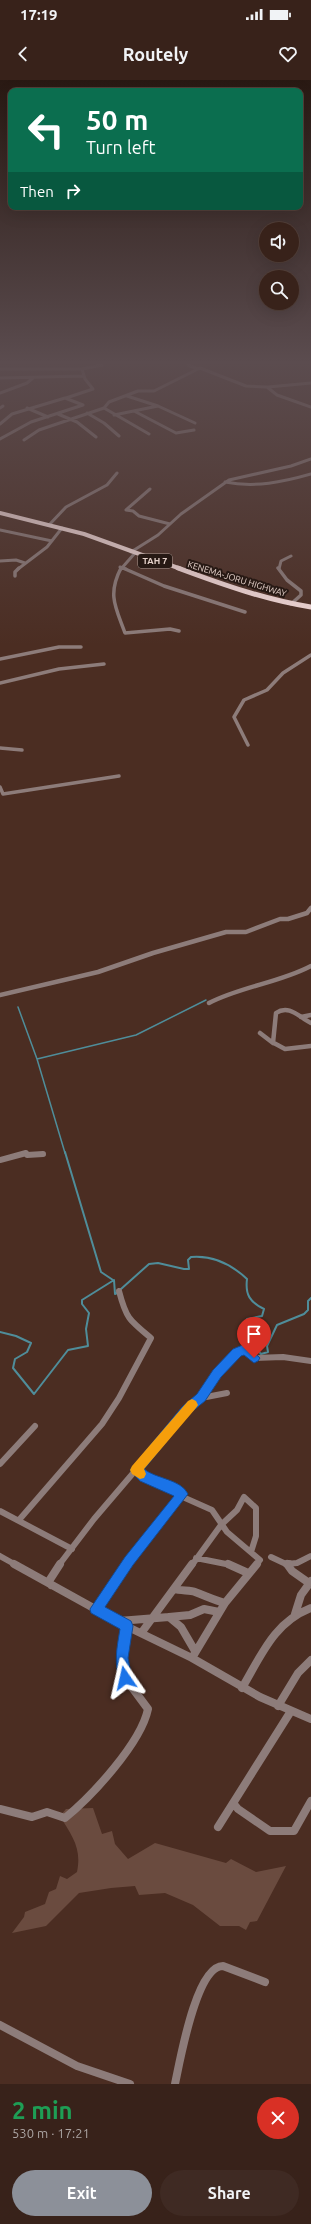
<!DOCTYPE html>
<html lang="en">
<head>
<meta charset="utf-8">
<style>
  body { margin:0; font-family:Ubuntu,sans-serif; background:#3f2a23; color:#f1f3f6; height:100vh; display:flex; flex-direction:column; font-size:15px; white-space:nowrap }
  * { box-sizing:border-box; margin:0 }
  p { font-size:13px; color:#aba4a2 }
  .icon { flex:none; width:22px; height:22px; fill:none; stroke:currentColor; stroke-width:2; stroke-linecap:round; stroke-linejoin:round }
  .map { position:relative; height:2004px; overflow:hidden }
  .details { display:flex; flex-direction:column; background:#38221a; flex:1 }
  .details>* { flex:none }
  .hud { position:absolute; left:8px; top:8px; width:295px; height:122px; border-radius:8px; box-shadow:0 4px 16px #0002,0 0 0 1px #523f39; background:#0b6e4f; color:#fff; overflow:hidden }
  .buttons { position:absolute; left:259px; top:142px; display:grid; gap:8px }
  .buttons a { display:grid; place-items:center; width:40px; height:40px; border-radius:50%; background:#38221a; box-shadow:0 4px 16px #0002,0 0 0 1px #523f39; font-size:20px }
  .pin { position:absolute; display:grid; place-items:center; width:34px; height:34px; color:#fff; margin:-41px -17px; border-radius:50% 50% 50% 0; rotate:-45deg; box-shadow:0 0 4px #0007 }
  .pin .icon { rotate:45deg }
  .me { position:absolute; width:44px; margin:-22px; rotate:349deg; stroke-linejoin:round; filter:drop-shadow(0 0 3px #0008) }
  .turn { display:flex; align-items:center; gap:14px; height:84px; padding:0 12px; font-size:18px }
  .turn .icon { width:52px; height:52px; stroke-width:2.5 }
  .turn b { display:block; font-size:28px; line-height:34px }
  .then { display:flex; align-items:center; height:38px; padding:0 12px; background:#0003; gap:8px; font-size:15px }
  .round { display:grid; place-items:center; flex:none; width:42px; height:42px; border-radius:21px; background:#3f2a23 }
  .headline { display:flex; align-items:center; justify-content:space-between; height:68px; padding:0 12px }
  h1 { font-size:24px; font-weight:600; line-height:30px; color:#1e9e55 }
  .primary-button { display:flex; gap:8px; margin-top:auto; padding:8px 12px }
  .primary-button a { flex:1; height:46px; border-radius:24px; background:#8c9099; color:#fff; font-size:16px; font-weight:600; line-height:46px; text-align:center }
  .primary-button a+a { background:#3f2a23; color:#f1f3f6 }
  .status { display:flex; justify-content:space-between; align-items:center; height:28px; padding:0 20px; background:#38221a; direction:ltr }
  .status svg { height:11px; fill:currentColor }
  header { display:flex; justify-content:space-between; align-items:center; height:52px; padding:0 12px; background:#38221a; font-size:18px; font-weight:600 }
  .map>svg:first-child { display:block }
</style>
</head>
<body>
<div class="status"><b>17:19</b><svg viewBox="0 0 49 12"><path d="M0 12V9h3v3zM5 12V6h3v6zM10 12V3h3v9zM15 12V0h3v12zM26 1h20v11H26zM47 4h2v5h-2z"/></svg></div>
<header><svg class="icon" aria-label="back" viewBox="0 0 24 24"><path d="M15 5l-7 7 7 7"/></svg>Routely<svg class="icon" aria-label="heart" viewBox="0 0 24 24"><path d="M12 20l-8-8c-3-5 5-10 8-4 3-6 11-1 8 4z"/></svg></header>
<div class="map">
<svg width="311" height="2004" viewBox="0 0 311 2004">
  <rect width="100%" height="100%" fill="#4b2d22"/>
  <!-- green -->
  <path fill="#6a4b3f" d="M93,1728L102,1754L112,1751L115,1764L128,1779L155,1763L226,1783L231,1779L256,1792L286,1786L257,1841L250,1842L246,1850L239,1846H220L193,1825L165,1813L139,1815L135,1806L111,1808L79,1813L46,1846L12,1853L24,1837L25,1832L45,1824L49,1812L56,1809L60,1796L67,1799L77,1792C82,1768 72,1756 60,1736L66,1729Z"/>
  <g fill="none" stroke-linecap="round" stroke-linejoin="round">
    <!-- stream-far1 -->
    <path stroke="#4f8d9a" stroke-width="1.5" d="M18,927L37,979L65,1073
      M37,979L136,955L206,920"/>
    <!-- stream -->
    <path stroke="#4f8d9a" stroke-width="2" d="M65,1072L101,1192L113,1200
      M121,1209L149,1184L158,1183L184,1189H189L188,1180L191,1177C213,1175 231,1184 247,1199C245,1215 250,1222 264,1229L262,1236L247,1239L245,1243L249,1260L261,1274L268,1272L267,1266L277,1245L304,1234L308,1230V1221L311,1218
      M0,1252L16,1256L31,1263L27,1272L15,1279L13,1288L34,1314L68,1270L88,1266L86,1249L89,1233L82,1224V1220L114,1200L115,1214L117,1213"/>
    <!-- minor-far4 -->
    <path stroke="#8d7c7a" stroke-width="3" d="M188,285L198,289
      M0,289H82L102,285
      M0,298L84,296
      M268,307L311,303
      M0,313L27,303L33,298
      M127,316L158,326L195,343
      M66,318L93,309L85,299L82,289
      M0,328L3,326
      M27,328L48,337
      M104,328L149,354
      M134,331L176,353L194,350
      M87,333L104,343L119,356
      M58,334L77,342L96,357
      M114,335L158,326
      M0,344L12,334L65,318L83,325
      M0,359L31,342L83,325
      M24,360L39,350L104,328L109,322L138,311H154L200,288L246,306L267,307L277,315L311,327
      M225,402C255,408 283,402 311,394
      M150,409L126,430L133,431L139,436L170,444
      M49,445L66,427L107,405L117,393
      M0,450L52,461
      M131,472L158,455L181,434L229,400L291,386L311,379
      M0,481L16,480L25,483
      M120,487L126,489
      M18,489L47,467L62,448
      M121,489L135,473
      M279,489L281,481L291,476"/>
    <!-- minor-far3 -->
    <path stroke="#8d7c7a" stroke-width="3.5" d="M121,488C107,515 116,528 125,553L170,549L179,551
      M123,488L164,506L245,532
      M278,488L287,500L301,511V515L291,524
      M15,496V492L19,488
      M0,579L59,567H81
      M0,603L59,589L104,584
      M248,665L234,637L244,620L267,610L283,593L311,575
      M0,668L22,670
      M0,707L3,714L119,696"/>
    <!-- minor-far2 -->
    <path stroke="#8d7c7a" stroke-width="4.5" d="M0,915L98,892L153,873L226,852H246L280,839H288L307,833L311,828
      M209,923C242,906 279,903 311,886
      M301,937L311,935
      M260,953L273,963L276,933C289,924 299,937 311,943
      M272,962L285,969L311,966
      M25,1073H26"/>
    <!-- minor-far1 -->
    <path stroke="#8d7c7a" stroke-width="6" d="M0,1080L26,1073L27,1075L43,1074
      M201,1318C211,1298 225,1280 245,1269L254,1278L283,1277L311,1281
      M0,1384L35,1346
      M136,1390L144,1397L172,1407L185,1418L212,1430L227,1452L260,1480L256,1485
      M0,1431L72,1469
      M19,1440L102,1344L119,1318L151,1258C129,1240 126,1238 119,1211
      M0,1476L16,1485
      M271,1477L288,1485
      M196,1478L231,1485
      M287,1484L297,1483L311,1476
      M59,1485L94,1439L186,1331L201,1318L227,1313
      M126,1485L182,1414
      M192,1485L221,1445L237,1430L244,1417L256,1428V1456L251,1472"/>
    <!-- minor -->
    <path stroke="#8d7c7a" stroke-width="8" d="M14,1484L126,1546L192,1578L260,1617L311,1639
      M228,1484L248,1493
      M287,1484L292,1491L309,1503
      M287,1484H289
      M51,1505L49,1501L60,1484
      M174,1509C181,1511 191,1510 195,1512C206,1516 214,1520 225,1523
      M96,1529L127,1484
      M295,1534L301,1515L311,1501
      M169,1537L190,1535L204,1529L219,1532
      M119,1541L169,1537L181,1547L195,1571
      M142,1552L192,1484
      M192,1578L225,1523L257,1484
      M242,1608C261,1576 274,1542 311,1528
      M278,1626L298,1593L311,1580
      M233,1723L238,1729L270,1751H294L311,1721
      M0,1729L32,1737L47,1732L65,1738C92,1716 141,1663 148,1629L125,1598L121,1585L126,1546
      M218,1747L291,1631
      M0,1945L77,1986L130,2004
      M175,2004C180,1981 196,1886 223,1886L265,1902"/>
    <!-- highway-far1 -->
    <path stroke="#fbe1df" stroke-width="4" d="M0,433L84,454L181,489"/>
    <!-- highway -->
    <path stroke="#fbe1df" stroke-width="5" d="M178,488C221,504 266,520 311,527"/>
  </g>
  <!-- sky -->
  <linearGradient id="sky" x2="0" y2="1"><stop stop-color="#291913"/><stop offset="0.5" stop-color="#5b4c4f"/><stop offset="1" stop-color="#5b4c4f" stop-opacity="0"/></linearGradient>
  <rect width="311" height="565" fill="url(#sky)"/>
  <!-- route -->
  <path fill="#1a73e8" stroke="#114b97" d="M245,1264L260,1278L258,1281L254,1283L244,1275L241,1276L221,1297L205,1321L189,1334L144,1389C156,1399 181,1399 188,1414L133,1485L105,1527L131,1541L133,1546L128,1578L132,1598L130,1603L125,1605L121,1603C113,1585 117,1567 120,1549L91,1533L90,1529L125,1477L174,1416L140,1401L130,1390L182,1327L197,1314L213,1290L233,1269Z"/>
  <!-- slow -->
  <path fill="#f59e0b" d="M192,1319L196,1321L198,1325L196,1328L144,1389L146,1394L144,1398L140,1399L132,1394L130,1390L132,1386L188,1321Z"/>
  <g text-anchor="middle" stroke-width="4" stroke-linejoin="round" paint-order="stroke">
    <!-- shield labels -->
    <rect fill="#271914" stroke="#ac9a93" stroke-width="1" x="138" y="474" width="34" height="14" rx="3"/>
    <g font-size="9" font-weight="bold" fill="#e5d1ca">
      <text x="155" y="484">TAH 7</text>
    </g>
    <!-- far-street labels -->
    <g font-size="9" fill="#e5d1ca" stroke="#271914">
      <text transform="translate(237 499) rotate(17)" y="3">KENEMA-JORU HIGHWAY</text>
    </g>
  </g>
</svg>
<div class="buttons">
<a><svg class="icon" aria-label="sound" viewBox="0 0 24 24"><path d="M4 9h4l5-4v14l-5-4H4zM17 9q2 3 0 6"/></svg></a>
<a><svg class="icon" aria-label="search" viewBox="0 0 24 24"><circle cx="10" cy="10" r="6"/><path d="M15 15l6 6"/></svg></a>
</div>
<div class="pin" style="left:254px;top:1278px;background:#d93025"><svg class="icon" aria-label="arrive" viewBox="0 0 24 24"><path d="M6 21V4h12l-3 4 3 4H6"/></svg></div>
<svg class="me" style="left:125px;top:1598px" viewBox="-20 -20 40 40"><path d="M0-17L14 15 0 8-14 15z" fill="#1a73e8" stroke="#fff" stroke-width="4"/></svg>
<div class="hud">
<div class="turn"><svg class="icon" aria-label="left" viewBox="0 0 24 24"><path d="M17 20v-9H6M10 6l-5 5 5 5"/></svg><div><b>50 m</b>Turn left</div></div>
<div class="then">Then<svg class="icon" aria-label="right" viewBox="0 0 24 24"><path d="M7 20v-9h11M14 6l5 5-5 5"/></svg></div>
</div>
</div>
<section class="details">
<div class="headline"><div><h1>2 min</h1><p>530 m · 17:21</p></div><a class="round" style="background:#d93025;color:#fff"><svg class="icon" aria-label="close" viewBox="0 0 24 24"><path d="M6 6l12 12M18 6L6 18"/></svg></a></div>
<div class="primary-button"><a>Exit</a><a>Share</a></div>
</section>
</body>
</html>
